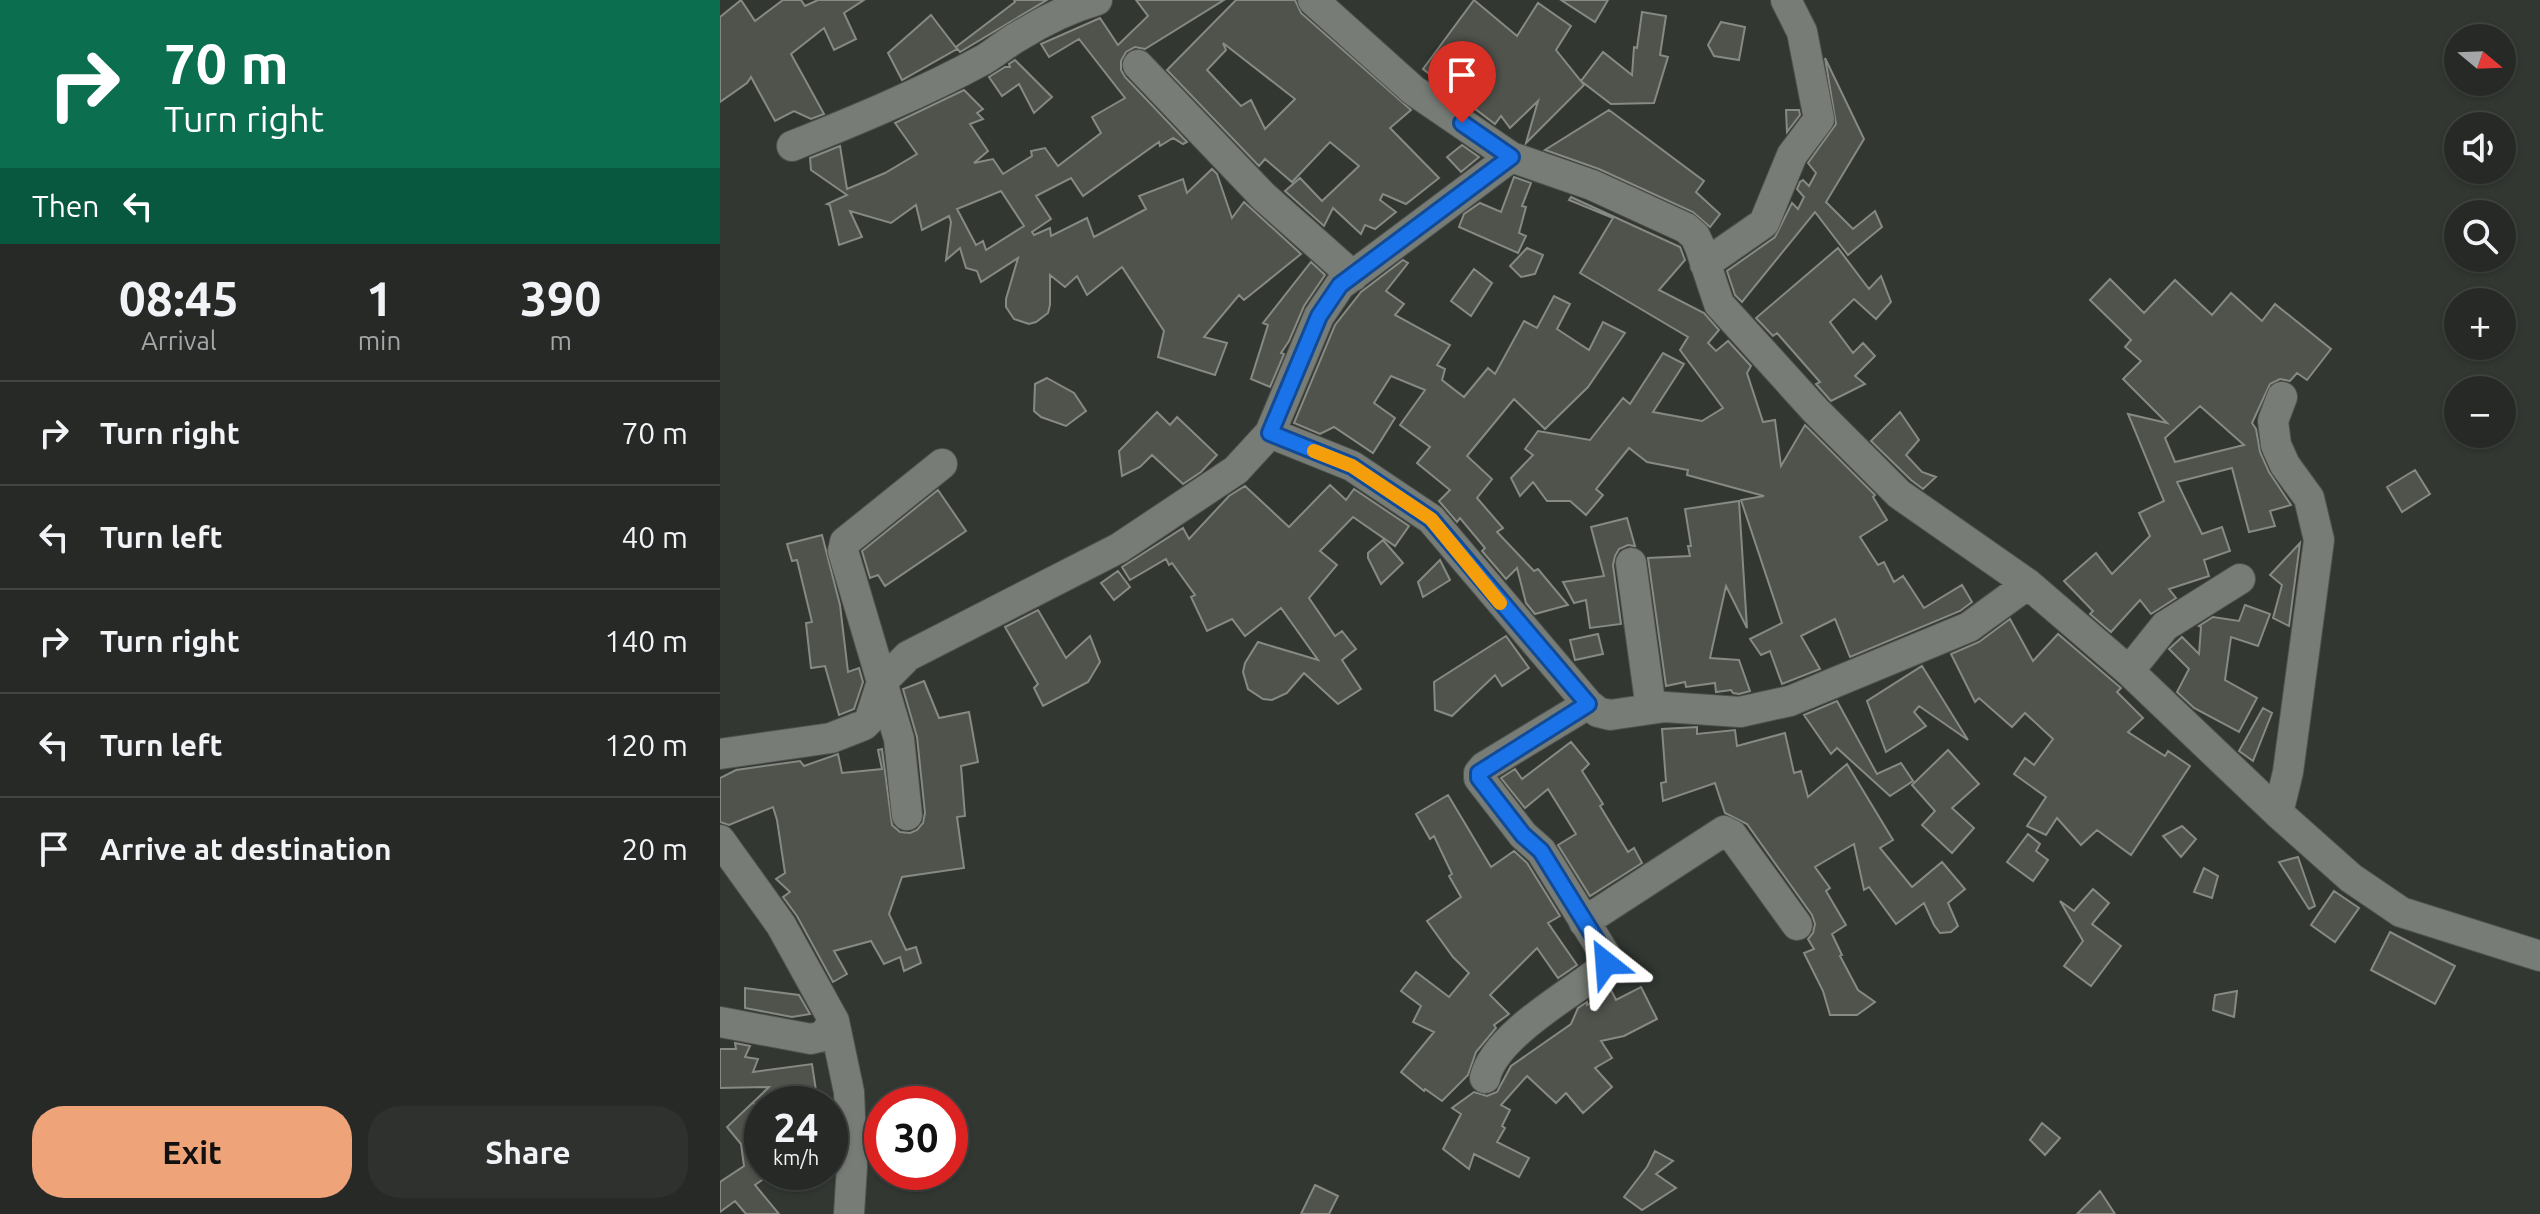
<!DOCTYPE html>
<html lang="en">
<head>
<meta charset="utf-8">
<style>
  body { margin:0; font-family:Ubuntu,sans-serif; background:#2e312e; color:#f1f3f6; height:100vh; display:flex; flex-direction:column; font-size:30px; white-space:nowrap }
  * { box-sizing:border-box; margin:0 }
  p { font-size:26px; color:#a4a6a7 }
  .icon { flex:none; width:44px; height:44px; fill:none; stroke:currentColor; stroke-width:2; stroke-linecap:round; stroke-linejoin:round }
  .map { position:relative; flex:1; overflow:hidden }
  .sheet { display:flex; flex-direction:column; background:#262926; width:720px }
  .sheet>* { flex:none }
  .guide { background:#0b6e4f; color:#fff; overflow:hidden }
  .needle { width:52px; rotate:109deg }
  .fabs { position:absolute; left:1724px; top:24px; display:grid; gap:16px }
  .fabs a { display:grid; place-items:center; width:72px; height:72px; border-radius:50%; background:#262926; box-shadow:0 2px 6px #0004,0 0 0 2px #424543; font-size:40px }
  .speed { position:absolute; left:24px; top:1086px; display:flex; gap:16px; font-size:40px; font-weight:700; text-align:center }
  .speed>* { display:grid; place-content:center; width:104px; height:104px; border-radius:50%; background:#262926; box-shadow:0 2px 6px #0004,0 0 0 2px #424543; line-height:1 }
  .speed small { font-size:20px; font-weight:400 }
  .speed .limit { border:12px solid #d22; background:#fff; color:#111 }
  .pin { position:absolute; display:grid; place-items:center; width:68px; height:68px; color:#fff; margin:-82px -34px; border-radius:50% 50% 50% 0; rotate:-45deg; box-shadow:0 0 8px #0007 }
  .pin .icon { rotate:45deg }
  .me { position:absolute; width:88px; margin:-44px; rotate:332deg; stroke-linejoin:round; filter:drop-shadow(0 0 6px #0008) }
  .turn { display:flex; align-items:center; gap:28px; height:168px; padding:0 32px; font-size:36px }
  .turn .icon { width:104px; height:104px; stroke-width:2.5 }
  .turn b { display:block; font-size:56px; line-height:68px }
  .then { display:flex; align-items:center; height:76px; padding:0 32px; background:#0003; gap:16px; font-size:30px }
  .eta { display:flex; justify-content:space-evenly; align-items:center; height:136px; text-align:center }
  .eta b { font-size:48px; font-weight:700; line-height:56px }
  .primary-button { display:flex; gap:16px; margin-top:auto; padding:16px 32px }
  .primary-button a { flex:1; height:92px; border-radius:32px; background:#efa378; color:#111; font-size:32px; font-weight:700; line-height:92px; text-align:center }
  .primary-button a+a { background:#2e312e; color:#f1f3f6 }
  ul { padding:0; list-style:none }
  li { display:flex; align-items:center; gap:24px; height:104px; padding:0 32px; border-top:2px solid #424543 }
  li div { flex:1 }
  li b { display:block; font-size:30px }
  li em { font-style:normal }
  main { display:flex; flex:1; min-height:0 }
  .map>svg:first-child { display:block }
</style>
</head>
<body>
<main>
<section class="sheet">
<div class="guide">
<div class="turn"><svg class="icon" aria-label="right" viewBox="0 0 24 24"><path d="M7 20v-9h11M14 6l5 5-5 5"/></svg><div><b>70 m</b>Turn right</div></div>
<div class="then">Then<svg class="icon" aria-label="left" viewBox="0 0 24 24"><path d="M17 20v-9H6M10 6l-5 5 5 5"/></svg></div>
</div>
<div class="eta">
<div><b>08:45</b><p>Arrival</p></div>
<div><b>1</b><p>min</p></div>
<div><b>390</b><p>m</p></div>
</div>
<ul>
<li><svg class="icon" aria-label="right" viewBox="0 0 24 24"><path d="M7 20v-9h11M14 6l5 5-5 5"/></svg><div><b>Turn right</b></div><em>70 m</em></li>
<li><svg class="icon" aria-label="left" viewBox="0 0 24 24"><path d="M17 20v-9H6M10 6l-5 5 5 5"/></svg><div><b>Turn left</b></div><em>40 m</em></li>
<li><svg class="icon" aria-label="right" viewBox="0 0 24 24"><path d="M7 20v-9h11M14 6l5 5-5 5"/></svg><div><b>Turn right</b></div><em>140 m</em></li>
<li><svg class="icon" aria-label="left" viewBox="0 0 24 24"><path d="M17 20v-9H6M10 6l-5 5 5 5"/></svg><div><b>Turn left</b></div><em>120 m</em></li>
<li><svg class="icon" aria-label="arrive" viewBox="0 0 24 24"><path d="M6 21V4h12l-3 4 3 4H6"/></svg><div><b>Arrive at destination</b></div><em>20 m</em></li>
</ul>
<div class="primary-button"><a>Exit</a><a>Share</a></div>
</section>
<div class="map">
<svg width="1820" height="1214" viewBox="0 0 1820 1214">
  <rect width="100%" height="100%" fill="#323732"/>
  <!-- building -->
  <path fill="#50524c" stroke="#878983" stroke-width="2" fill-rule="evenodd" d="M21,0L35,21L63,0H81L85,6L98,0H144L124,13L136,39L114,50L104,28L71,54L104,114L91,119L74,111L55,121L31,77L27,83L0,102V17Z
    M294,0H327L240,52L236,47L295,2Z
    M416,0H504L425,49L415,47L406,52L401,61V70L405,77L467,142L463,144L453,138L440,146L439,142L363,196L351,178L316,196L331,219L312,232L314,235L330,228L331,236L367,218L374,237L426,209L419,196L463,179L467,193L492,169L497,174L512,218L524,202L581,254L524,300L519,295L484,337L507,343L495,375L438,357L444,331L402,267L367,295L357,276L345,287L330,275V305L328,313L316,322L309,324L294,319L286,307V299L298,258L261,282L257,271L246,268L240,248L226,260L231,222L229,216L202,230L196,205L171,223L130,211L142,237L119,245L110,205L107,204L127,195L91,170L90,158L120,146L127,189L165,173L197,154L175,123L244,90L263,109L257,113L263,119L250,124L268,151L254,163L273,159L283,174L312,156L311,151L325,148L338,166L381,133L372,117L405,98L359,39L329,57L321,44L380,18L398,45L428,16ZM281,191L304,226L266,250L263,241L256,245L237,209Z
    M516,0H575L581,13L691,110L670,128L719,178L686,204L663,194L660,200L676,212L655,229L645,225L641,234L613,208L604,226L565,191L580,178L602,201L639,166L610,142L572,182L545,159L539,166L447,70ZM503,43L575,99L545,129L531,100L521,106L487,70L506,50Z
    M754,0L797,36L818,3L851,26L836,50L864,85L806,143L818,101L790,128L781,116L775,124L703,69Z
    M841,0H888L875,22Z
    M922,12L946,16L940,55L948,57L934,103L891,104L861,81L883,52L912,75L914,47L917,48Z
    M211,15L237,49L182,80L168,53Z
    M1001,22L1025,27L1019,60L994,56L988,45Z
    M1105,58L1144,139L1106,202L1133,229L1155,211L1162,227L1128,255L1095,212L1022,302L1015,295L1007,271L1055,237L1072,203L1078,209L1084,197L1077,189L1080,182L1083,180L1089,186L1096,173L1088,163L1116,124Z
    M295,60L332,97L314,113L299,84L282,96L269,77L285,67H290L289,64Z
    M889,110L984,181L976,192L1000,214L990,227L973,212L879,169L825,150Z
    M1066,110H1079L1080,115L1067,132Z
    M742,145L759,157L741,172L727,157Z
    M794,177L811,183L802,206L806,207L799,233L806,236L798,253L739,227L744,214L760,203L781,212Z
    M851,197L960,247L965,260L939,290L984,313L999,330L988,343L996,351L1008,341L1031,366L1027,373L1043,422L1055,420L1061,466L1085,425L1155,495L1153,497L1167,520L1140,537L1158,565L1164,562L1174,582L1183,576L1204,608L1242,585L1252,602L1240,611L1130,657L1115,619L1081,636L1100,669L1062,684L1050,651L1041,655L1030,639L1062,623L1021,500L1044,496L967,475L968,470L927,462L909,448L876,489L883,495L866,515L850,501H827L813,482L800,496L791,478L813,455L805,449L818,431L870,440L903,398L910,404L943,353L964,364L933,412L982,421L1003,408L960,350L968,337L860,273L893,218L849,200Z
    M807,248L823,255L815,274L801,277L790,266Z
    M1118,248L1149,289L1161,276L1171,302L1156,319L1134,299L1110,322L1133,353L1143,343L1155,356L1135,376L1145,384L1111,401L1096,384L1100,382L1057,333L1053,336L1036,318Z
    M683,260L688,263L666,291L684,304L675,315L730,345L717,365L725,369L722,380L744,397L768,368L775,374L804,321L817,328L834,296L850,304L837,329L869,350L883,322L905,333L868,387L825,429L794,399L747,456L772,479L757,498L783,528L777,532L814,571L818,569L848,605L815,614L806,603L797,568L786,579L762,551L765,548L740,518L737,522L719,501L730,490L697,463L710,447L680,425L705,390L671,376L654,403L675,418L653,453L614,427L600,434L574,423L615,325L641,292Z
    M591,262L605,275L584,306L569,341L561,353L564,354L550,387L531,379L548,325L543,323Z
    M754,269L772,283L751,316L731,301Z
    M1390,279L1424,313L1455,280L1492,315L1511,293L1542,321L1555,304L1611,349L1587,380L1577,373L1570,381L1560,379L1550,384L1532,423L1536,429L1540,452L1549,472L1571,505L1550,511L1555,526L1529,532L1512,468L1457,482L1482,534L1502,527L1510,551L1484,560L1489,576L1449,589L1456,598L1431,614L1420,600L1391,632L1370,614L1373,611L1344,581L1376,553L1392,574L1430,536L1419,513L1444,501L1408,414L1447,423L1403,379L1421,361L1405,347L1411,340L1370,300ZM1480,406L1524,445L1455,462L1445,438Z
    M327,378L354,393L366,411L346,426L321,417L314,411L315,384Z
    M437,412L450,425L457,417L497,455L481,472L463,484L432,455L420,467L402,476L399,451Z
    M1180,412L1199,440L1186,455L1202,472L1216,477L1203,489L1191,480L1151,441Z
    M1695,470L1710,494L1682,512L1667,487Z
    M610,485L626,500L634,489L689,526L675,546L633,517L600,551L617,565L589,598L615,636L622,631L636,649L622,660L641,689L618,704L584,673L567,693L552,700L543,699L528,689L523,672L525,663L538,642L598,660L561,608L525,636L512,619L487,631L471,597L475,595L452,563L449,565L446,559L410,580L402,567L463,528L469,539L509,496L525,486L569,527Z
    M218,490L246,531L165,586L158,575L150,578L142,551Z
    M1019,501L1027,628L1006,586L990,658L1019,660L1030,691L1019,694L1013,693L1011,690L996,692L995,683L966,687L965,682L946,686L928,558L970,556L968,546H971L965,509Z
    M907,518L915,546L908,545L899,549L895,556L893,565L901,624L870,628L866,600L854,603L843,582L884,576L871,527Z
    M102,535L120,605L128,672L139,668L143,682L134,709L119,715L105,666L91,668L86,623L92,622L77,560L72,561L67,544Z
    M663,540L683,563L661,584L648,558V553Z
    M1580,543L1569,626L1553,618L1562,585L1550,575Z
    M720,560L730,580L703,597L698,582Z
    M398,571L410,587L394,600L381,583Z
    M1525,605L1550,614L1538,646L1511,637L1505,680L1537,698L1519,732L1474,708L1457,692L1469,669L1449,649L1462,637L1479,654L1481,627L1479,626L1493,617L1519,621Z
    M318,610L346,658L370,636L380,662L368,682L323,706L314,688L318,684L285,627Z
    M1290,619L1313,661L1338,634L1401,688L1397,692L1423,718L1408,732L1445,756L1448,751L1470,766L1411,855L1377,830L1361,845L1337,818L1326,835L1307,826L1326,797L1294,774L1305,758L1314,765L1333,739L1305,713L1292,727L1259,698L1255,702L1231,654L1259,642Z
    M878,634L883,654L855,660L850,640Z
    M786,636L809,668L782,686L775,675L732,716L715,710L714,682Z
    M1202,666L1248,740L1199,706L1194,712L1206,726L1166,752L1147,701Z
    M204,681L219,718L249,712L258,762L241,766L245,816L237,817L244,868L182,877L169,914L186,950L196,947L201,963L184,971L180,957L164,964L151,941L114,951L127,974L113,982L77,916L63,897L70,892L56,879L65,873L57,820L53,807L9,825L0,822V778L16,770L80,761L84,766L118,754L122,773L162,769L158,750L162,749L172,825L180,832L190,833L197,830L203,823L205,813L197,737L183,689Z
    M1117,701L1157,774L1181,763L1193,781L1170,796L1117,748L1111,754L1084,715Z
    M1543,708L1552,713L1533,761L1519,751Z
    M977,727V734L1015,730L1017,746L1065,733L1074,773L1081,771L1088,797L1127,764L1173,840L1160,848L1192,887L1222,862L1245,889L1228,903L1238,926L1231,932L1220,933L1214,925L1204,903L1176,924L1149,887L1144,890L1134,844L1095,867L1110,888L1106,891L1126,925L1112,934L1122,955L1120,956L1138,990L1155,1002L1137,1015H1110L1103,991L1084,953L1094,949L1088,939L1093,933L1095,924L1092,915L1027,824L1005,813L995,783L943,801L941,783L946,782L942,729Z
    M851,742L869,764L862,771L883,804L880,806L908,852L914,848L922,863L870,896L838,845L856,834L828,789L805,808L781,778L795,769L802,779Z
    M1228,750L1259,784L1232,808L1254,828L1232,853L1202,825L1215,811L1192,785Z
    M728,795L771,867L794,851L807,863L840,916L828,923L857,965L838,978L817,948L770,995L789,1014L774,1025L776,1028L756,1052L748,1075L722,1101L705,1089L704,1091L681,1072L714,1032L693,1022L701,1006L681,991L696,972L729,997L749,973L733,957L707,921L741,897L729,876L732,874L714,836L710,839L696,814Z
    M1462,826L1476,839L1461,857L1443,836Z
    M1308,834L1320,844L1316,851L1328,860L1313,881L1287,862Z
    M1578,857L1595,906L1589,909L1559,862Z
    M1484,868L1498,876L1492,898L1474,892Z
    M1373,889L1389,903L1372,924L1401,946L1371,986L1344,966L1363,941L1340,901L1354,911Z
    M1614,891L1639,908L1615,942L1591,925Z
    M1670,932L1735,966L1715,1004L1651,970Z
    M921,987L937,1019L904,1036L881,1041L892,1058L875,1068L892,1087L863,1113L846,1093L836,1103L807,1076L781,1105L790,1110L782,1126L785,1128L777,1142L809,1158L799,1177L754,1154L749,1169L723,1149L741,1114L732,1108L754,1092L767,1096L777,1092L791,1066L851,1024L858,1008L867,1002V1005L891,990L896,1000Z
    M25,988L79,995L90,1014L72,1017L25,1008Z
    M1517,991L1514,1017L1493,1010L1495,995Z
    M15,1043L30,1046L25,1057L38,1059L33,1072L92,1064L98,1104H34L42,1122V1180L35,1185L59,1214H26L15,1201L0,1212V1182L24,1166L21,1144L7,1127L49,1087L0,1088V1049H16Z
    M1322,1123L1340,1138L1325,1155L1310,1140Z
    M935,1151L953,1161L936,1174L956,1188L922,1210L904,1197L927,1167Z
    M595,1185L618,1196L609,1214H581Z
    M1380,1191L1395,1214H1357Z"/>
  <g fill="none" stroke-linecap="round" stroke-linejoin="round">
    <!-- minor casing -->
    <g stroke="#4f534f" stroke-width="32">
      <path id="minor" d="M593,0L693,90L791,157L872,185L966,228L975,236L980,247L999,304L1096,411L1179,494L1308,584L1409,671L1558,813L1631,878L1681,912L1820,956
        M418,65L543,196L633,276
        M72,146C137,120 202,93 263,60C275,53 286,43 299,36C323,21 349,8 377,0
        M985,264L1044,223L1072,155L1099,119L1082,32L1066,0
        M550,433L632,466L711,519L868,704L878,712L890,715L945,707L1020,712L1070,701L1249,627L1308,584
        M911,563L931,709
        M1409,671L1445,626L1520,579
        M0,754L111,738L144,725L150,719L162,682L188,656L399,548L516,470L550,433L599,316L620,285L791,157
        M1558,813L1568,772L1599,540L1589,498L1565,465L1556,445L1553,421L1562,397
        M187,815L179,739L123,551L125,542L222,464
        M0,840L61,925L114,1021L129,1092L132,1166L129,1214
        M864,922L1004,831L1012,835L1077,925
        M0,1022L91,1039L103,1036L114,1021
        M765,1078C774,1037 848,995 881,970L886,963V956L821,851L803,835L759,778V773L764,767L868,704"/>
    </g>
    <!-- minor -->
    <use href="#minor" stroke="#777c76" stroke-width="30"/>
  </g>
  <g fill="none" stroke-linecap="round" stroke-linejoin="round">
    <!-- route casing -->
    <g stroke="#114b97" stroke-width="20">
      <path id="route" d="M742,123L791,157L620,285L599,316L550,433L632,466L711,519L868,704L759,773V778L803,835L821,851L886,956V963"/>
    </g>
    <!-- route -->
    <use href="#route" stroke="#1a73e8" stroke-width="14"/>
    <!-- slow -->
    <path stroke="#f59e0b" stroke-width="14" d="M594,451L632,466L711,519L780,603"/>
  </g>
</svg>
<div class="fabs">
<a><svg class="needle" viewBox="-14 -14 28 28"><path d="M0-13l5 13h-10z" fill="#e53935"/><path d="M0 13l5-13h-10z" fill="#a4a6a7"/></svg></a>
<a><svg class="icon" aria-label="sound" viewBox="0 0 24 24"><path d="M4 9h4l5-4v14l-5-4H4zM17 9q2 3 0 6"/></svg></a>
<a><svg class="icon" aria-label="search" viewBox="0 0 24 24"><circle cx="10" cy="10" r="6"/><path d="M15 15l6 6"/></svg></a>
<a>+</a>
<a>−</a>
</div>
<div class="speed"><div>24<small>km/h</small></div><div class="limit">30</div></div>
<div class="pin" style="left:742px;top:123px;background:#d93025"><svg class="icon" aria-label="arrive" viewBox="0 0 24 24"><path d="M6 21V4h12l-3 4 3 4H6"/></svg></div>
<svg class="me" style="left:886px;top:963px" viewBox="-20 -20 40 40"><path d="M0-17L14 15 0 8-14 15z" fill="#1a73e8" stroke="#fff" stroke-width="4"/></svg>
</div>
</main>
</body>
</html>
